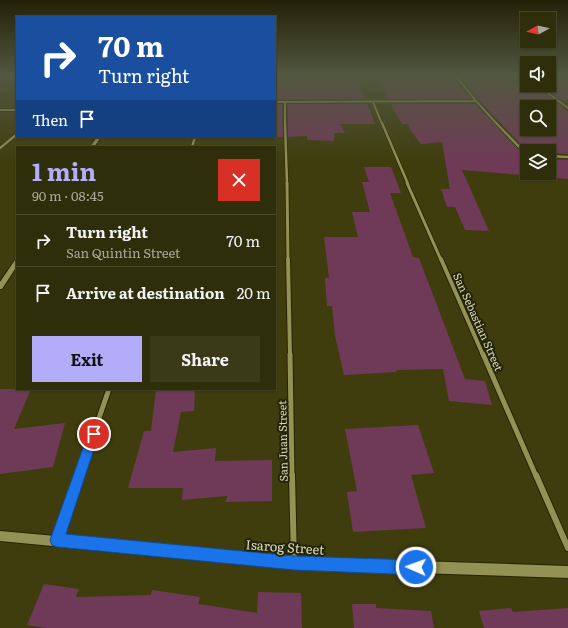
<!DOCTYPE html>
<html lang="en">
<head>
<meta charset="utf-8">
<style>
  body { margin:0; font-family:Literata,serif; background:#3b3a18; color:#f1f3f6; height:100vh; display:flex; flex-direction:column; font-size:15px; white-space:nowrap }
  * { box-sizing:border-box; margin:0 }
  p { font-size:13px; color:#a7a89c }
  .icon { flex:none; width:22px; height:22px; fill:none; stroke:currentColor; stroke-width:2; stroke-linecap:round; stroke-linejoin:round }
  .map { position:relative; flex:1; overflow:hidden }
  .sheet { position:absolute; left:16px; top:146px; width:260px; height:244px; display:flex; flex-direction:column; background:#2f2e0a; border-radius:0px; box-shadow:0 1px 3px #0004,0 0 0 1px #4a4a2b }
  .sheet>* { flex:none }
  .banner { position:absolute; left:16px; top:16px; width:260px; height:122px; border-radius:0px; box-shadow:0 1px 3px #0004,0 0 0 1px #4a4a2b; background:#1a4fa0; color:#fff; overflow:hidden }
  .needle { width:26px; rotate:262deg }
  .buttons { position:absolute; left:520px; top:12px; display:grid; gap:8px }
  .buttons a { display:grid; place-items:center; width:36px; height:36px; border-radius:0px; background:#2f2e0a; box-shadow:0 1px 3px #0004,0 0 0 1px #4a4a2b; font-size:20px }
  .pin { position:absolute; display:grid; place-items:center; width:34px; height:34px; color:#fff; margin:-17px; border:2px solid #fff; border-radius:50%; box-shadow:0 1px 4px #0007 }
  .me { position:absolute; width:44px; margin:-22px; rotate:272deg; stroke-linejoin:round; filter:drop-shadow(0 0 3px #0008) }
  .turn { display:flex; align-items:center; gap:14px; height:84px; padding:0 16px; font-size:18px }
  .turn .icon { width:52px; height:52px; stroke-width:2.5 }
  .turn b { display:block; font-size:28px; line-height:34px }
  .then { display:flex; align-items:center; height:38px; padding:0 16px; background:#0003; gap:8px; font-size:15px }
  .round { display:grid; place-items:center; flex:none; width:42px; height:42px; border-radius:0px; background:#3b3a18 }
  .head { display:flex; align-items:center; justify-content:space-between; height:68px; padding:0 16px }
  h1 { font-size:24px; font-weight:700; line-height:30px; color:#b3adf9 }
  .action { display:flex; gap:8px; margin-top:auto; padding:8px 16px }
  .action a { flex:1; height:46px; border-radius:0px; background:#b3adf9; color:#111; font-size:16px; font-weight:700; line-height:46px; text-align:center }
  .action a+a { background:#3b3a18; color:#f1f3f6 }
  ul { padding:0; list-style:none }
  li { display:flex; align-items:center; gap:12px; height:52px; padding:0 16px; border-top:1px solid #4a4a2b }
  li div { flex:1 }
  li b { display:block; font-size:15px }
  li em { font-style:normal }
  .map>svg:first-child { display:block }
</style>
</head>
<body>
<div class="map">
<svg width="568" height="628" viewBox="0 0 568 628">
  <rect width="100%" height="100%" fill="#3f3d0d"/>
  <!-- building -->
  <path fill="#6f3a57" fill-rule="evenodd" d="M275,76H298L299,79L358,80L365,99L275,100Z
    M452,77L471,99H389L378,79Z
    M460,77L507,78L514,84L535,85L568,112V154L549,153V151H527L478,99ZM527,107H549V129H527Z
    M549,78H562L568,82V100H561L549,91Z
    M275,104H282L283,137H275Z
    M288,104H367L375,124H340L345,133H334V141L307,140V136L288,137Z
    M391,104H475L527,158V173H549V159L568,160V179L462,170L489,231L465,230L455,207H447L441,189H450L442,142L421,144L411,131L408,124H402Z
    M364,167H391L401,193H390L413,257L419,258L465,379L485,381L492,405L449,401L443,369L396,370L397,372L344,375L335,336L332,306H327L325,278H329L324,237H358L352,212H370L362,182H369Z
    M0,389H31L14,429L65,423L53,467L0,474Z
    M156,389H195L194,411L181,412L173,452L216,448L215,461L272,460V501L226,502L227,496L182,500L183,488H128L144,431H151Z
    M418,425L434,473L411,475L426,528L353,532L347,492L357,491L345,429Z
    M44,584L79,589L76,597L151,595L152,590L200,597L198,604L257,613L258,592L301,593L302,628H47L27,625Z
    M352,604H376V608L431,611L434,628H354Z
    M511,608L513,612L568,608V628H484L479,611Z"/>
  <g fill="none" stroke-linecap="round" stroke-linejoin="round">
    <!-- minor-far5 casing -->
    <g stroke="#252403" stroke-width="3">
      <path id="minor-far5" d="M455,75L476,101L497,124
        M524,75L527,77
        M537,85L568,108
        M275,102L476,101
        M285,102V124
        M373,102L382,124
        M0,110H17"/>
    </g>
    <!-- minor-far4 casing -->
    <g stroke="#252403" stroke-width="3.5">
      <path id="minor-far4" d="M285,123L287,184
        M382,123L408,184
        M496,123L527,155
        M192,147L195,137
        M0,148L17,134
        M549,156L568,157"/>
    </g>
    <!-- minor-far3 casing -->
    <g stroke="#252403" stroke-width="4.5">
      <path id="minor-far3" d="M287,183L288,260
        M407,183L441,260"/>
    </g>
    <!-- minor-far2 casing -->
    <g stroke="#252403" stroke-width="6">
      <path id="minor-far2" d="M288,259L290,355
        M441,259L483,355"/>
    </g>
    <!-- minor-far1 casing -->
    <g stroke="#252403" stroke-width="7">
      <path id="minor-far1" d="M290,354L292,476
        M483,354L536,476
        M79,476L109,389"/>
    </g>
    <!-- minor casing -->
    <g stroke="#252403" stroke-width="8">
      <path id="minor" d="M292,475L294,562
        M536,475L568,548
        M57,540L79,475"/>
    </g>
    <!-- tertiary casing -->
    <g stroke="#252403" stroke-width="2">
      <path id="tertiary" d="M97,137H101L94,147H90Z
        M17,259V266L2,289H0V282L15,260Z
        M0,531L294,557L568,566V578L294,569L0,541Z"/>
    </g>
    <!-- minor-far5 -->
    <use href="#minor-far5" stroke="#939153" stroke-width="2"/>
    <!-- minor-far4 -->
    <use href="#minor-far4" stroke="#939153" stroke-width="2.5"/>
    <!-- minor-far3 -->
    <use href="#minor-far3" stroke="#939153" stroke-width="3"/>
    <!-- minor-far2 -->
    <use href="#minor-far2" stroke="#939153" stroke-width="4"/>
    <!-- minor-far1 -->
    <use href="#minor-far1" stroke="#939153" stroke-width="5"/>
    <!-- minor -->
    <use href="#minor" stroke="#939153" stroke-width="6"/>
    <!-- tertiary -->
    <use href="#tertiary" fill="#939153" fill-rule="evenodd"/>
  </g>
  <!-- sky -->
  <linearGradient id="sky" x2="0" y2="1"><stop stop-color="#232207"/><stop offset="0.46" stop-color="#525740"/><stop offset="1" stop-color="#525740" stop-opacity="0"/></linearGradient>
  <rect width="568" height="163" fill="url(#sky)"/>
  <!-- route -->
  <path fill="#1a73e8" stroke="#114b97" d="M94,429L98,431L99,434L66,534L294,556L416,560L421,562L423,567L421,572L416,575L294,570L57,547L52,545L50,540L88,434L89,431Z"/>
  <g text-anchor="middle" stroke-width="4" stroke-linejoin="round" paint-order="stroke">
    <!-- street labels -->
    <g font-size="11" fill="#d9d9b9" stroke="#24240a">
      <text transform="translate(478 322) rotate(66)" y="4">San Sebastian Street</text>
      <text transform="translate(283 441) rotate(-91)" y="4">San Juan Street</text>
    </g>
    <!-- near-street labels -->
    <g font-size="13" fill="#d9d9b9" stroke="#24240a">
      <text transform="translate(285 547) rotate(4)" y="5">Isarog Street</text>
    </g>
  </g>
</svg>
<div class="buttons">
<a><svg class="needle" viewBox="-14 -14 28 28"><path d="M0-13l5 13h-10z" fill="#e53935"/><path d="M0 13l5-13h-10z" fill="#a7a89c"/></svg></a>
<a><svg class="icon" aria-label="sound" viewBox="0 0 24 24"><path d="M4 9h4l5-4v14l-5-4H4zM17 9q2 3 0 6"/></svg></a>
<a><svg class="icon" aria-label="search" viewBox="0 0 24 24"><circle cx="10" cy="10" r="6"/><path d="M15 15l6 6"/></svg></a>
<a><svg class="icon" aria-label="layers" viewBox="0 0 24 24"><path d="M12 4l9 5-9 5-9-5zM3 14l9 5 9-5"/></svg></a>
</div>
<div class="pin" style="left:94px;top:434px;background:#d93025"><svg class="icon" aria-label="arrive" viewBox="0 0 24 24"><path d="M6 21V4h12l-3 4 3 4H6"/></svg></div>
<svg class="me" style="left:416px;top:567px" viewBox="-20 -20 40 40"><circle r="17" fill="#1a73e8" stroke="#fff" stroke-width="3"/><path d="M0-11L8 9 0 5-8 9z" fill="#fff"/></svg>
<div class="banner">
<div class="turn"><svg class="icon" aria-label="right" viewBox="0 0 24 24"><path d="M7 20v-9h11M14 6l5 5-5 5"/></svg><div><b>70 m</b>Turn right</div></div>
<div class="then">Then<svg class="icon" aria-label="arrive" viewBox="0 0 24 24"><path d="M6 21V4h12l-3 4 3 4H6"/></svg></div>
</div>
<section class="sheet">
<div class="head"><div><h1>1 min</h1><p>90 m · 08:45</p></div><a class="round" style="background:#d93025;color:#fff"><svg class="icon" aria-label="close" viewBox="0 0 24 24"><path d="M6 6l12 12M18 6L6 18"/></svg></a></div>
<ul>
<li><svg class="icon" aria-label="right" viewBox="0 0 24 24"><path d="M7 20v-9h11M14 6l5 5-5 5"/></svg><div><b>Turn right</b><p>San Quintin Street</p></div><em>70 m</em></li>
<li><svg class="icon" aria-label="arrive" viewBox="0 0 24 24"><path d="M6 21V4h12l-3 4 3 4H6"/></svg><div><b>Arrive at destination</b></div><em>20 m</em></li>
</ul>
<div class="action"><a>Exit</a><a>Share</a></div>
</section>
</div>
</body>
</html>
